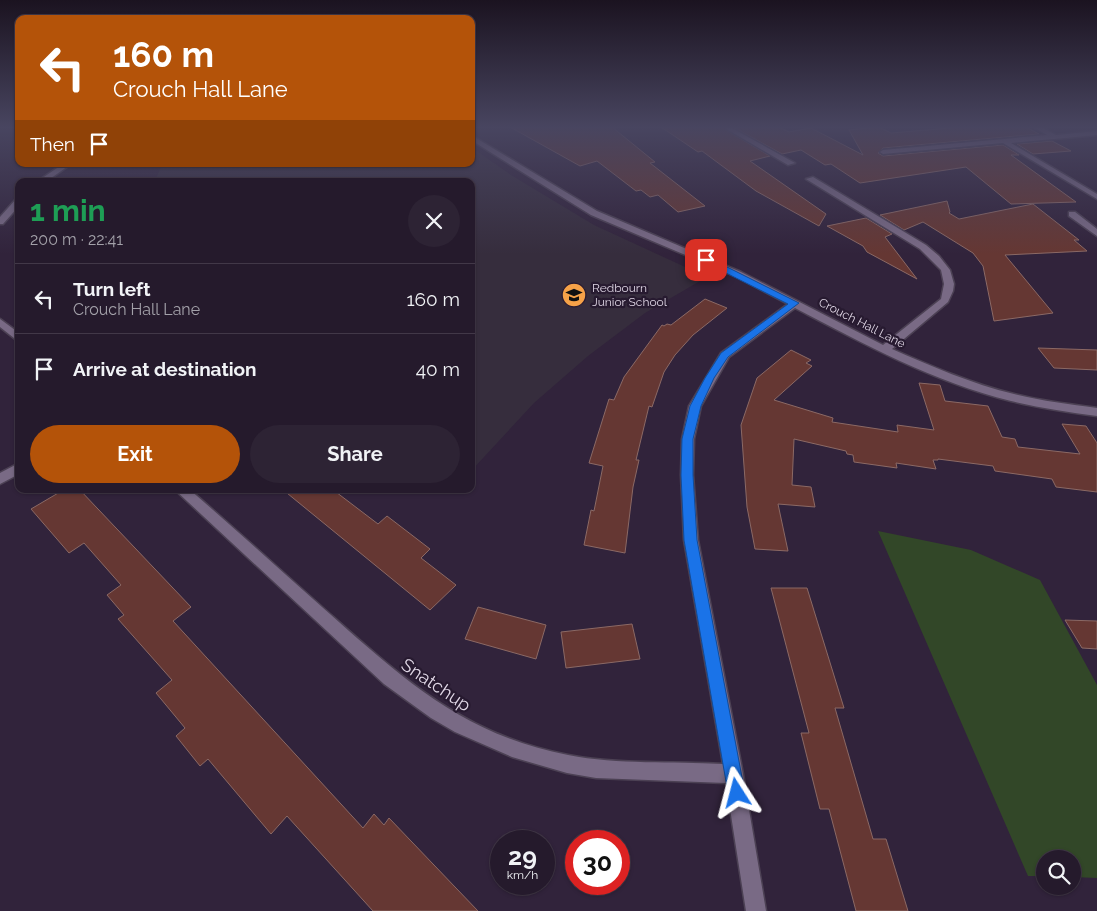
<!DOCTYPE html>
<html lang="en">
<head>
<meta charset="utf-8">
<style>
  body { margin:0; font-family:Raleway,sans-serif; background:#2d2334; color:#f1f3f6; height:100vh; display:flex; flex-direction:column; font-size:19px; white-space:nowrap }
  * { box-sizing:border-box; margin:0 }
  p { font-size:16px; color:#a3a1a9 }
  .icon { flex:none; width:28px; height:28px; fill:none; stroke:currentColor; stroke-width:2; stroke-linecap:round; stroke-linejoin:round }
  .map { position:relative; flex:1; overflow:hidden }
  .details { position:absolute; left:15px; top:178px; width:460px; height:315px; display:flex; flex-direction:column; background:#251a2c; border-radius:10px; box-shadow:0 1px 4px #0004,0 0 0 1px #423848 }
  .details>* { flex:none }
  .top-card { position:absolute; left:15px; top:15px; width:460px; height:152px; border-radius:10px; box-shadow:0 1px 4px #0004,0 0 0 1px #423848; background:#b45309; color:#fff; overflow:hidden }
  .buttons { position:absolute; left:1036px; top:850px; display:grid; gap:10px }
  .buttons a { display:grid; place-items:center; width:45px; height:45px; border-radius:50%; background:#251a2c; box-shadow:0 1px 4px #0004,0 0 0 1px #423848; font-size:25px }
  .speed { position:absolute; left:490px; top:830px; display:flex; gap:10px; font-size:25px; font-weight:700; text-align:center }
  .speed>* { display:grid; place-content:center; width:65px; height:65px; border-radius:50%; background:#251a2c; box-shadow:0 1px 4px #0004,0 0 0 1px #423848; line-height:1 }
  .speed small { font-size:12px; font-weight:400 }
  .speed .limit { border:8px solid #d22; background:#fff; color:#111 }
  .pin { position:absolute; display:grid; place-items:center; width:42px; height:42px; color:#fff; margin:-21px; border-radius:10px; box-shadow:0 2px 8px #0006 }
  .me { position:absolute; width:55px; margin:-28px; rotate:351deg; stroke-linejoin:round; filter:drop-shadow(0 0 4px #0008) }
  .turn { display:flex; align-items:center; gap:18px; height:105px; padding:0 15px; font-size:22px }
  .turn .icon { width:65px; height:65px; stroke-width:2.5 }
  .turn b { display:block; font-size:35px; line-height:42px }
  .then { display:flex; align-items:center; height:48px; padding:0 15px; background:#0003; gap:10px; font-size:19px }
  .round { display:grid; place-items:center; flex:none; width:52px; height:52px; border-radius:26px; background:#2d2334 }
  .summary { display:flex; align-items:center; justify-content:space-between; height:85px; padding:0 15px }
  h1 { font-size:30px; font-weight:700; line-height:38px; color:#1e9e55 }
  .button { display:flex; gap:10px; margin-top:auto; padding:10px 15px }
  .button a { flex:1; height:58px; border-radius:30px; background:#b45309; color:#fff; font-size:20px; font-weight:700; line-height:58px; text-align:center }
  .button a+a { background:#2d2334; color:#f1f3f6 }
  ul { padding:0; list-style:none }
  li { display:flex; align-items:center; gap:15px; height:70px; padding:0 15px; border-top:1px solid #423848 }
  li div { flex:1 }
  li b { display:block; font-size:19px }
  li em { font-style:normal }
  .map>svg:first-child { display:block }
</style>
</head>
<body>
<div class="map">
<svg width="1097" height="911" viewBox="0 0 1097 911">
  <rect width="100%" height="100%" fill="#31233b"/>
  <!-- education -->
  <path fill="#362d3d" d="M471,147L511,175L594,225L707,277L645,313L588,356L534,403L471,471V181H155L162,164H471Z"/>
  <!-- green -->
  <path fill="#324728" d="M878,531L971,550L1040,580L1097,685V878L1073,877L1072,859H1045V876H1028Z"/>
  <!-- building -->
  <path fill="#653733" stroke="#8b6965" d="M510,127H612L655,162L650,163L705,206L678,212L658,195L650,197L641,190L636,191L597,161L580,166Z
    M661,127H721L770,156L750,161L826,214L819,226L756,191L702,151L698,152Z
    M733,127H779L789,132L811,128L863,155L849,130L879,127L891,133L962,127H1026L1039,134L883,148L878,153L883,156L1003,145L1019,155H1011L1076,202L1011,204L966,167L860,183L831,164L825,165L801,150L782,154Z
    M1052,141L1071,151L1033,154L1017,144Z
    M947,201L950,212L949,213L959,219L1033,204L1079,240H1074L1087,251L1005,255L1053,313L994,321L983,266L973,253L923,222L904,230L880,215Z
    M866,218L892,234L885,237L917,279L867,252L863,246L827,226Z
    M705,299L727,308L693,335L675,355L664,372L652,407L649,406L636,460H639L633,487L625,553L584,545L591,510L594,511L603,466L589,463L609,399L614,400L624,377L662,325L664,326L667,324L671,325Z
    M1038,348L1097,350V370L1054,368Z
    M791,350L811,360L806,363L812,366L774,400L833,418L832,422L898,432L897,425L934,430L919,383L940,385L945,401L988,406L1002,437L1015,439L1018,447L1080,454L1062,424L1086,426L1097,443V492L1056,487L1052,479L995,471L993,466L938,459V460H933L936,469L896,463L897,468L854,462L853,455L847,454L846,451L794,439L792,485L811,487L815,507L778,504L788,551L755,549L747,507L741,425L757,378Z
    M65,489H79L191,607L173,621L363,828L374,814L384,825L389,818L478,911H373L287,816L271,834L208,759L200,766L176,736L185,728L156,693L172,680L118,619L124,615L107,595L121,585L84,543L69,553L31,509Z
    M282,489H332L378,524L387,516L430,549L421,558L456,585L430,610Z
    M771,588H807L844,708H835L873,839H886L908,911H856L829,809H820L801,733H809Z
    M478,607L546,625L536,659L465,639Z
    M1065,620L1097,621V649L1082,648Z
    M632,624L640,659L566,668L561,632Z"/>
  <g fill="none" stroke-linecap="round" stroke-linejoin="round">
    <!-- minor casing -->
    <g stroke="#4c4154" stroke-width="3">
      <path id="minor" d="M723,127H730L795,163L788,165Z
        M1034,127H1041L1056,135L1097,131V135L1011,143L1097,194V199L1003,143L883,154L880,152L883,150L1047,135Z
        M471,135L597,211L741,272L883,345L941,299L944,284L941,270L920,249L806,179L813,177L926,245L939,256L950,270L954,284L953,291L948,302L892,349C931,366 972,384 1014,394C1041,401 1069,404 1097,408V416C1068,412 1039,408 1011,401C934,382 864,344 795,308L729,357L701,406L694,439L693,475L698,540L743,774L766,911H746L726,783L596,778L567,773L512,757L455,732L431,718L384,684L174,489H189C234,528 278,568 322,607C400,676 462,735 568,755C619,765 672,761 723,764L684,540L681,475L682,439L689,406L721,353L788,304L735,276L591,215L471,140Z
        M63,164H71L47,181H38Z
        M16,199H19V206L3,224H0V217Z
        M1069,212H1075L1097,229V236L1069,216Z
        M0,319L19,333V342L0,327Z
        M19,463V474L0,484V473Z"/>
    </g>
    <!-- minor -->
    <use href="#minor" fill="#796a85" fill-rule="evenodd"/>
  </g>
  <!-- sky -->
  <linearGradient id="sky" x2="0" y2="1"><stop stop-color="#1b1320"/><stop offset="0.5" stop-color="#484560"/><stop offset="1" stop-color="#484560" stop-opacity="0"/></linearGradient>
  <rect width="1097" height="254" fill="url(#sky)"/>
  <!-- route -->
  <path fill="#1a73e8" stroke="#114b97" d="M704,258H709L799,303L728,357L714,378L701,406L693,439V475L697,540L745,793L743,799L737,802L731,799L728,793L684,540L681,475L682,439L690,406L705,378L721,353L788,304L704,262Z"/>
  <!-- icons -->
  <defs>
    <g id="school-disc" transform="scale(1.25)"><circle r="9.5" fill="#f6a248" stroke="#271a30"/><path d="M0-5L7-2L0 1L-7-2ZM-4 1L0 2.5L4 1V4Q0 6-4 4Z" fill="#111"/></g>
  </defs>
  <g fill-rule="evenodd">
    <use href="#school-disc" x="574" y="295"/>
  </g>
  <g text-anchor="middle" stroke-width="4.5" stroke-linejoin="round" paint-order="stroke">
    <!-- far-poi labels -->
    <g font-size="12" fill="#dfd6e5" stroke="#271a30" text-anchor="start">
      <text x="592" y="292">Redbourn<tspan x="592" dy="14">Junior School</tspan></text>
    </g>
    <!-- far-street labels -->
    <g font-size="12" fill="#dfd6e5" stroke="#271a30">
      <text transform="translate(862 323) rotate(27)" y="4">Crouch Hall Lane</text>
    </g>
    <!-- near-street labels -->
    <g font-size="18" fill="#dfd6e5" stroke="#271a30">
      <text transform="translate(436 685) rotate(34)" y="6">Snatchup</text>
    </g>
  </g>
</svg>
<div class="buttons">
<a><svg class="icon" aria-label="search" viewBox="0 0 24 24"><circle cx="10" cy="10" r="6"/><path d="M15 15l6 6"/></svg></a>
</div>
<div class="speed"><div>29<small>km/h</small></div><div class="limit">30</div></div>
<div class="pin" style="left:706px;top:260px;background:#d93025"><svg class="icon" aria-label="arrive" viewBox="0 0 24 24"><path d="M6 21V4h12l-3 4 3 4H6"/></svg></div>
<svg class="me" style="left:737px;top:793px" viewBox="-20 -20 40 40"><path d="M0-17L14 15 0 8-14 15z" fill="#1a73e8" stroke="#fff" stroke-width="4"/></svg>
<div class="top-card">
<div class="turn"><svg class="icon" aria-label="left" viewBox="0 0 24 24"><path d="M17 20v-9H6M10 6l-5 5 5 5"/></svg><div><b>160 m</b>Crouch Hall Lane</div></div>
<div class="then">Then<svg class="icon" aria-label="arrive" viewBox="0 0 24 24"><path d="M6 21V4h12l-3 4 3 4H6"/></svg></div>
</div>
<section class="details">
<div class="summary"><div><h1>1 min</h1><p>200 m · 22:41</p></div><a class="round"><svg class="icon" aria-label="close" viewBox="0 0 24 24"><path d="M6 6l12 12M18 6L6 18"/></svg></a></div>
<ul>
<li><svg class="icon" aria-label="left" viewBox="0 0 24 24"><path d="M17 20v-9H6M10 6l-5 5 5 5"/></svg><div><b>Turn left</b><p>Crouch Hall Lane</p></div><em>160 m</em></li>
<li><svg class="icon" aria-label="arrive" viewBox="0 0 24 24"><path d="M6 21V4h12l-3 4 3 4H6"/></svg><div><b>Arrive at destination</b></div><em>40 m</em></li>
</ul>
<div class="button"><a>Exit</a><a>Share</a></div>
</section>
</div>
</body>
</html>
